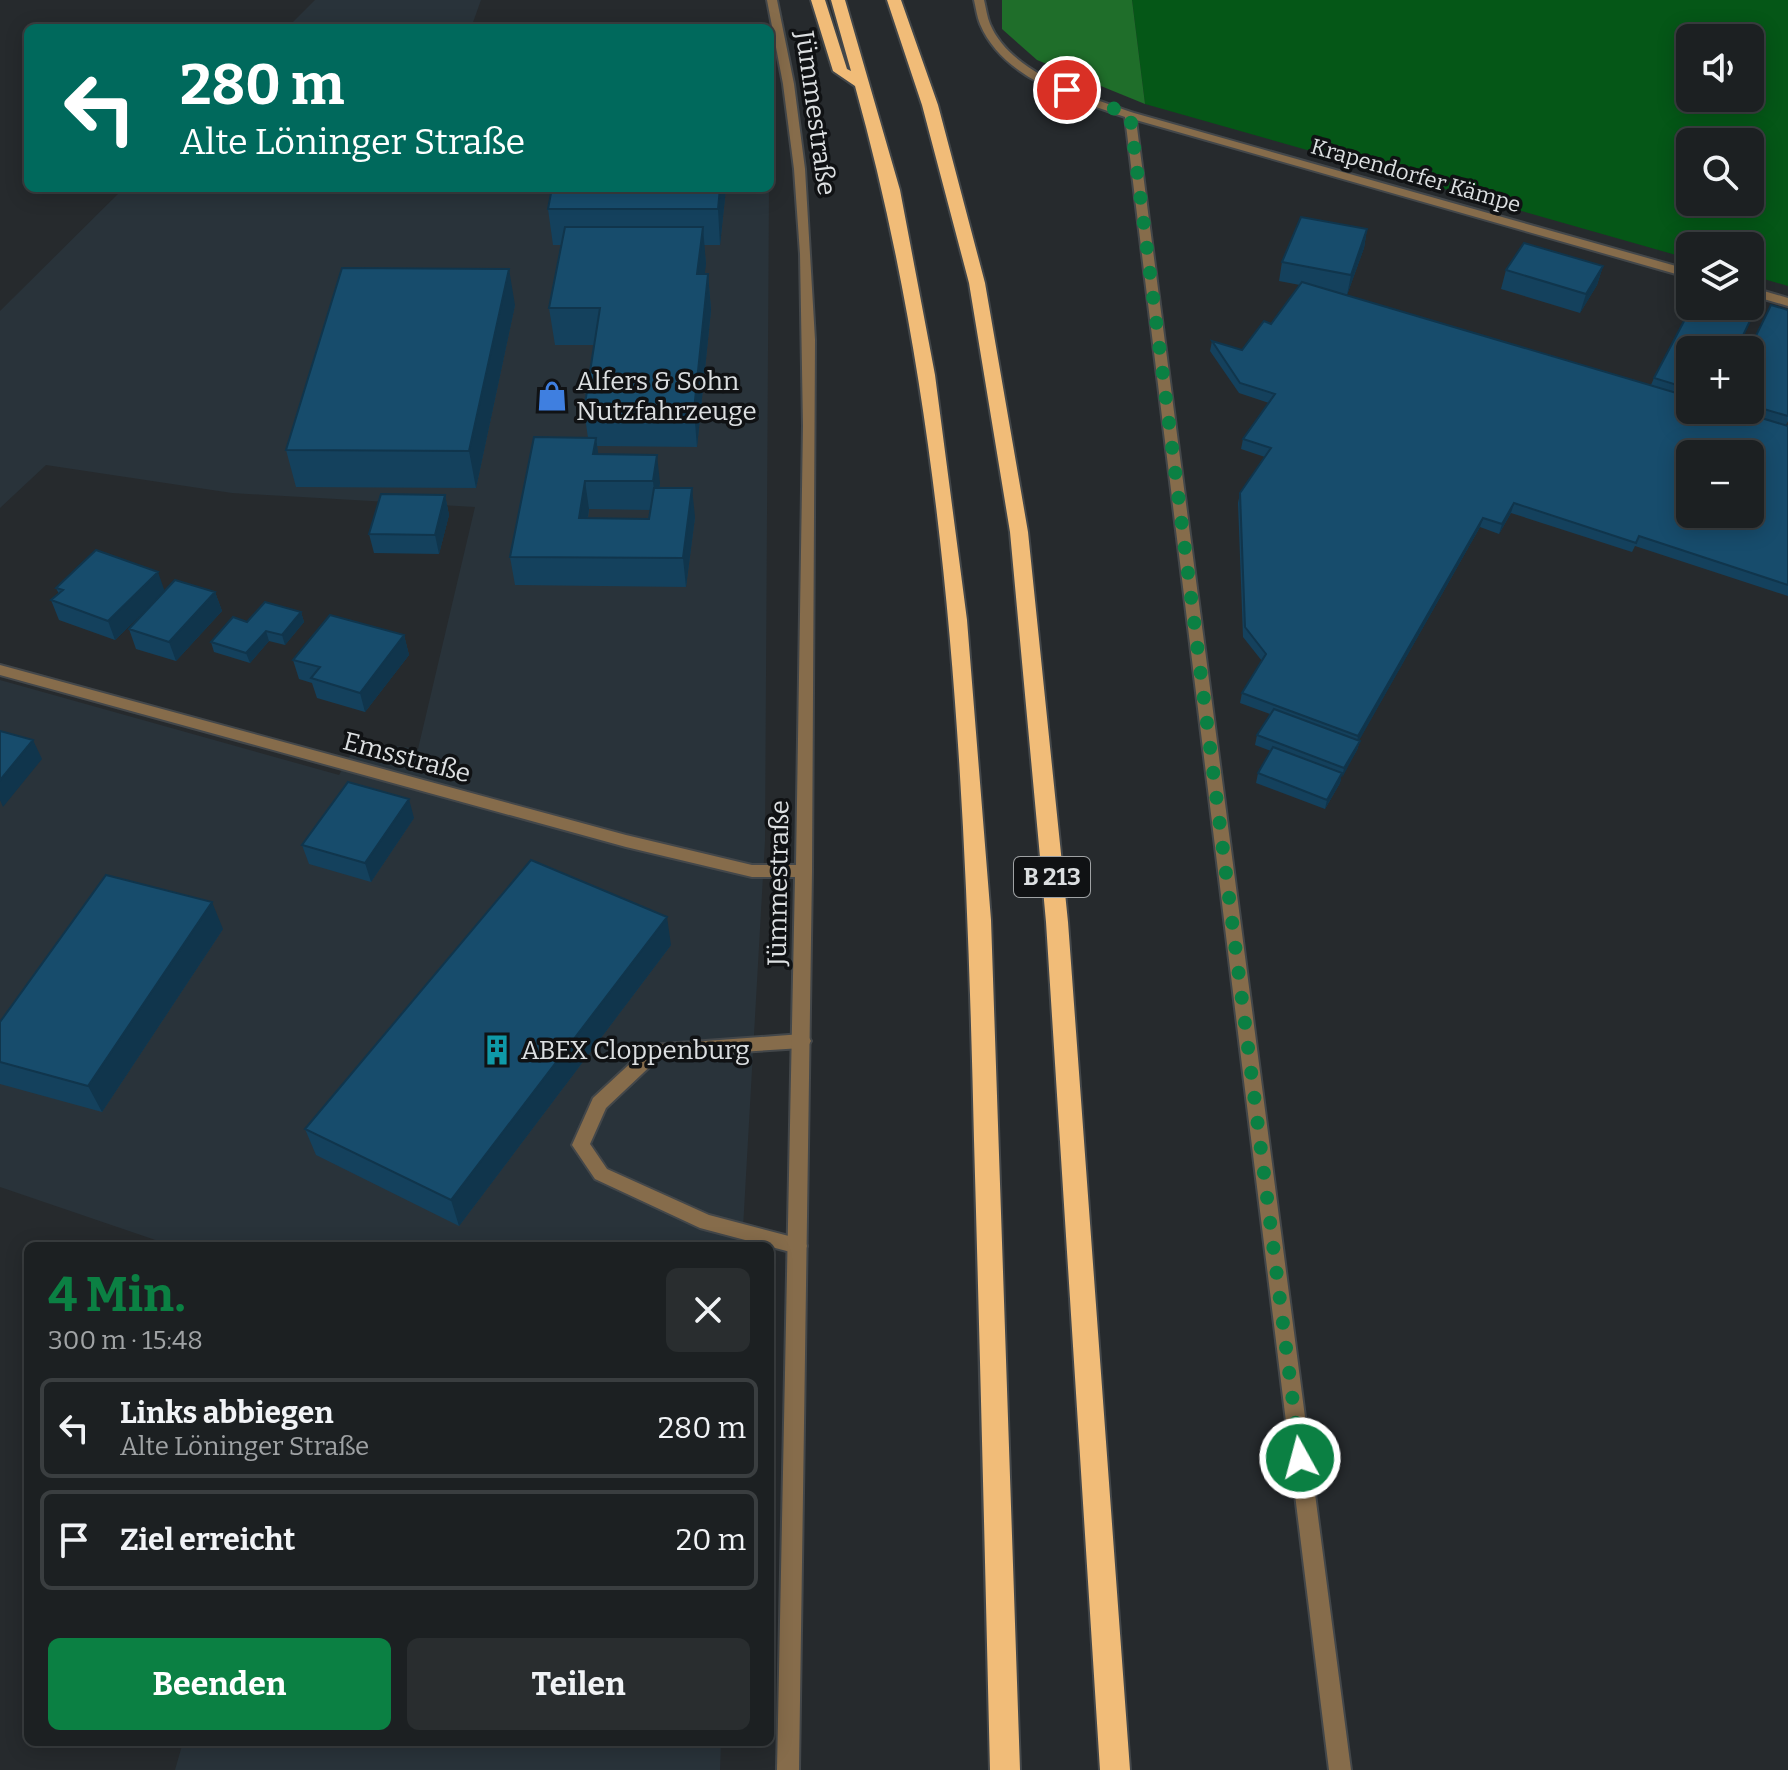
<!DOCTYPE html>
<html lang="de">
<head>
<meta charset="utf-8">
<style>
  body { margin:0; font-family:Bitter,serif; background:#292d2f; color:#f1f3f6; height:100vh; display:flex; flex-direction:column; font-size:30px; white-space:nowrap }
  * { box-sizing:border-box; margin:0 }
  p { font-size:26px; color:#a0a3a5 }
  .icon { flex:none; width:44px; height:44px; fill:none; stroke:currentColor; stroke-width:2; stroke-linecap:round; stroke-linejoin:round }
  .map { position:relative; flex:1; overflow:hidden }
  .panel { position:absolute; left:24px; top:1242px; width:750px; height:504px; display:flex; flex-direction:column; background:#1c2022; border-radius:12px; box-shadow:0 4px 20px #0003,0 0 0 2px #3a3e40 }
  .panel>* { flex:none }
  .banner { position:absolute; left:24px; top:24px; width:750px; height:168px; border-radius:12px; box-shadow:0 4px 20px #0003,0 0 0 2px #3a3e40; background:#00695c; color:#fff; overflow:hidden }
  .buttons { position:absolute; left:1676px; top:24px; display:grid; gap:16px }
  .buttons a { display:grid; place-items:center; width:88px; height:88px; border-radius:12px; background:#1c2022; box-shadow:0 4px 20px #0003,0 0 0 2px #3a3e40; font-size:40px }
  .pin { position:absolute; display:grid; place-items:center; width:68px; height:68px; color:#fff; margin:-34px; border:4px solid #fff; border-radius:50%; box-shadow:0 2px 8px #0007 }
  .me { position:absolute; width:88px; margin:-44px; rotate:353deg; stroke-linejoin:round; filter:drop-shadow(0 0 6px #0008) }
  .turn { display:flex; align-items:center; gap:28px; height:168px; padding:0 24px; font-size:36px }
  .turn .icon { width:104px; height:104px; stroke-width:2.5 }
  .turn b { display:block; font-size:56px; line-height:68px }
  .round { display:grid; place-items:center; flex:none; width:84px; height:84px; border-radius:12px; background:#292d2f }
  .head { display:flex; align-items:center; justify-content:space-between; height:136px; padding:0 24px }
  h1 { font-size:48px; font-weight:700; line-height:60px; color:#0b8043 }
  .button { display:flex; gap:16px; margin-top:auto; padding:16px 24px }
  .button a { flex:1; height:92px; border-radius:12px; background:#0b8043; color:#fff; font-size:32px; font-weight:700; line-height:92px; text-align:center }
  .button a+a { background:#292d2f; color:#f1f3f6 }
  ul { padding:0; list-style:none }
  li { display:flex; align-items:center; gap:24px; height:100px; margin:0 16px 12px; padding:0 8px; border:4px solid #3a3e40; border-radius:12px }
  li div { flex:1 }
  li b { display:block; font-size:30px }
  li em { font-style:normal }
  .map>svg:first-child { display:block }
</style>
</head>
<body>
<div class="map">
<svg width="1788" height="1770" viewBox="0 0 1788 1770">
  <rect width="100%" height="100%" fill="#262a2d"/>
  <!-- built -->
  <path fill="#29333a" d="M315,0H481L471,28H287Z
    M124,188H769L765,841L742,1246H173L0,1187V680L339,775L358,741L418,749L475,507L232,493L46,465L0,508V311Z
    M183,1742H721L720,1770H175Z"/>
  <!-- green -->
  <path fill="#055717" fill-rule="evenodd" d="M1132,0H1788V286L1750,275V246H1690V259L1145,104ZM1690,38H1750V98H1690ZM1690,142H1750V202H1690Z"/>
  <!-- forest -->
  <path fill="#1f6e2a" d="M1002,0H1132L1145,104L1037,60L1002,29Z"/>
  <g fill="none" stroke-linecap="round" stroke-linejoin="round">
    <!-- service casing -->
    <g stroke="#43474a" stroke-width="4">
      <path id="service" d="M802,1034L808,1036L811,1041L808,1046L802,1048L660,1057L606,1108L590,1144L607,1169L709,1215L804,1240L807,1246L804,1252L798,1254L700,1228L595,1179L572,1145L593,1098L650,1045Z"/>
    </g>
    <!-- minor casing -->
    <g stroke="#43474a" stroke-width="4">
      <path id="minor" d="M767,0H777L794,84L805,169L815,340L812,871L799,1770H777L795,877H752L626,847L0,675V665L626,835L752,865H796L803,426L800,254L794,169L783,84Z
        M974,0H984C986,8 987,17 990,24C1011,74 1087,96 1134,113L1690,270V278L1136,120L1351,1770H1329L1125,117C1074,99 1003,79 980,24C977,17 976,8 974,0Z
        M1750,287L1788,298V306L1750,295Z"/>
    </g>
    <!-- trunk casing -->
    <g stroke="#43474a" stroke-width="4">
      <path id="trunk" d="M811,0H825L847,69L851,71L831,0H845L900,190L935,375L967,620L991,920L1020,1770H990C985,1560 980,1350 974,1140C966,790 950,426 855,86L833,71Z
        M887,0H901L938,105L985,283L1028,532L1068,922L1130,1770H1100L1046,922L1010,532L969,283L922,105Z"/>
    </g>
    <!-- service -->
    <use href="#service" fill="#866c4b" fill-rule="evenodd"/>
    <!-- minor -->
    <use href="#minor" fill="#866c4b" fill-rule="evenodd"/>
    <!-- trunk -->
    <use href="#trunk" fill="#f1bc78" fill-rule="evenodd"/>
  </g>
  <!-- wall -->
  <path fill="#14415d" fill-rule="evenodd" d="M726,188L720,245H704L706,264L704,274H708L711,310L697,447L597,446L598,454L660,483L659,488L695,517L686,587L515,585L510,557L588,438L584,410L594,345H555L549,308L561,245H553L548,209ZM589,509L650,510L649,519L588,518Z
    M1301,217L1367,229L1364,248L1347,295L1335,292L1651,385L1654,378L1692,306H1750V294L1761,298L1737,350H1690V410H1750L1749,350L1771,305L1788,310V421L1786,425L1788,426V596L1635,546L1632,552L1511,513L1499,534L1480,527L1359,740L1360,741L1357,750L1341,777L1340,783L1325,809L1256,783L1258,773L1271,751L1255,745L1257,735L1270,714L1240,703L1242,693L1262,661L1243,637L1238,503L1240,493L1265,457L1241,449L1243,439L1269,403L1239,393L1210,351L1212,341L1242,350L1264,321L1271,324L1300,285L1279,281L1282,262ZM1690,454H1750V514H1690Z
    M1603,266L1597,285L1580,313L1501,289L1506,270Z
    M515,305L476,488L296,487L286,450Z
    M445,495L449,515L439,554L374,553L369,534Z
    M56,588L215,592L222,611L176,661L136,649L129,629L155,601L115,640L59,620L51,600L59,594Z
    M301,612L304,622L285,645L269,641L250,663L214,652L211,642L247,622Z
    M404,635L409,655L365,712L317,698L312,683L299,679L293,660Z
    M414,818L371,882L309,864L302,845Z
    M223,929L102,1112L0,1084V1022Z
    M671,945L459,1226L316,1155L305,1129Z"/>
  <!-- shaded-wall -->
  <path fill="#10354c" d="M720,188H726L720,245L718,209Z
    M703,227L706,264L700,310L697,274Z
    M1367,229L1364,248L1347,295L1351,275Z
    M1603,266L1597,285L1580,313L1586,294Z
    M509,269L515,305L476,488L469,451Z
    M708,274L711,310L697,447L694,410Z
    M596,438L600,466L597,482L593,454Z
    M657,455L660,483L656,510L653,481Z
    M585,481L589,509L583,547L579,518Z
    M692,488L695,517L686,587L683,558Z
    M445,495L449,515L439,554L435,535Z
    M1514,503L1511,513L1499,534L1502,524Z
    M1483,518L1480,527L1356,746L1358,736Z
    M158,572L165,592L115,640L108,621Z
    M215,592L222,611L176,661L169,642Z
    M301,612L304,622L285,645L282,635Z
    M266,631L269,641L250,663L246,653Z
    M404,635L409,655L365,712L360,693Z
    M33,740L42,759L3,807L0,800V780Z
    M1360,741L1357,750L1342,778L1344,768Z
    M1342,773L1340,783L1325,809L1327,800Z
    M409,799L414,818L371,882L365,863Z
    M212,902L223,929L102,1112L88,1086Z
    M667,917L671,945L459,1226L451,1200Z"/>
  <!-- building -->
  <path fill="#174c6c" stroke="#10354c" stroke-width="2" fill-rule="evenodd" d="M552,188H720L718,209H548Z
    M1301,217L1367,229L1351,275L1282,262Z
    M565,227H703L697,274H708L694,410H584L600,308H549Z
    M1524,243L1603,266L1586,294L1506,270Z
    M342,268L509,269L469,451L286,450Z
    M1302,282L1690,397V410H1735L1788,426V585L1639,536L1636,543L1514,503L1502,524L1483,518L1358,736L1242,693L1266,654L1245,627L1240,493L1271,448L1243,439L1275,394L1240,383L1212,341L1242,350L1264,321L1271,324ZM1690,454H1750V514H1690Z
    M1750,294L1761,298L1736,350H1690V389L1654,378L1692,306H1750Z
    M1771,305L1788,310V416L1750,405L1749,350Z
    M534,437L596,438L593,454L657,455L653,481H585L579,518L649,519L654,488H692L683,558L510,557Z
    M381,494L445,495L435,535L369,534Z
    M96,550L158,572L108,621L51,600L63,590L56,588Z
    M175,580L215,592L169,642L129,629Z
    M265,602L301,612L282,635L266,631L246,653L211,642L233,617L247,622Z
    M330,615L404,635L360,693L311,678L320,667L293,660Z
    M1274,709L1360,741L1344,768L1257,735Z
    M0,731L33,740L0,780Z
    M1273,747L1342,773L1327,800L1258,773Z
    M348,782L409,799L365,863L302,845Z
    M531,860L667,917L451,1200L305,1129Z
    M106,875L212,902L88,1086L0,1062V1022Z"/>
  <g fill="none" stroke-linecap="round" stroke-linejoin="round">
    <!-- route -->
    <path stroke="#0b8043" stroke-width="14" stroke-dasharray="0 25.2" d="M1067,90L1130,115L1300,1458"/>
  </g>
  <!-- icons -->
  <defs>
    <g id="shop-bare" transform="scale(2.4)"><path d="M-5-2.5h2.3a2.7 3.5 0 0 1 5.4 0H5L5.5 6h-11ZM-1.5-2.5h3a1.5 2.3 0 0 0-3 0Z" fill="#3f7fe0" stroke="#101214" stroke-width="2.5" paint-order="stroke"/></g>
    <g id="building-bare" transform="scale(2.4)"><path d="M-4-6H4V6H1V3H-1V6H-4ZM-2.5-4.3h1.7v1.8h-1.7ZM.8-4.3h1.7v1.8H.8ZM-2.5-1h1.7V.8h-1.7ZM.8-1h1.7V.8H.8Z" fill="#0f9aa8" stroke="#101214" stroke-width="2.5" paint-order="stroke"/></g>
  </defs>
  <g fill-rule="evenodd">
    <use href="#shop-bare" x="552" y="396"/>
    <use href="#building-bare" x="497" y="1050"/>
  </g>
  <g text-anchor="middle" stroke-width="7" stroke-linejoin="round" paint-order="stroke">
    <!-- far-street labels -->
    <g font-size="22" fill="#dcdfe1" stroke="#101214">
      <text transform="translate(1416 175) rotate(16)" y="8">Krapendorfer Kämpe</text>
    </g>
    <!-- shield labels -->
    <rect fill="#101214" stroke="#9fa2a4" stroke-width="2" x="1014" y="857" width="76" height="40" rx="6"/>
    <g font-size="24" font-weight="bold" fill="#dcdfe1">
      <text x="1052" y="885">B 213</text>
    </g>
    <!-- street labels -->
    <g font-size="26" fill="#dcdfe1" stroke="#101214">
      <text transform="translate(816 113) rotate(82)" y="9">Jümmestraße</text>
      <text transform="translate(407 757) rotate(15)" y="9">Emsstraße</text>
      <text transform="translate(778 883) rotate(-89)" y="9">Jümmestraße</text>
    </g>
    <!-- poi labels -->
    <g font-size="26" fill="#dcdfe1" stroke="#101214" text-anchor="start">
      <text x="576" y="390">Alfers &amp; Sohn<tspan x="576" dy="30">Nutzfahrzeuge</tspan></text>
      <text x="521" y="1059">ABEX Cloppenburg</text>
    </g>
  </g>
</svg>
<div class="buttons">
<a><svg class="icon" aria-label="sound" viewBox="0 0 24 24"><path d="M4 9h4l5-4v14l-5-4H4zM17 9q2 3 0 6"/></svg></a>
<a><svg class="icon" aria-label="search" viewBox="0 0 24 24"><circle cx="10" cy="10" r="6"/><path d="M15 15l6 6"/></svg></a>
<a><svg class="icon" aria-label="layers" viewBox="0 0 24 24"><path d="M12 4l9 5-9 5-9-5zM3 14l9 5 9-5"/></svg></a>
<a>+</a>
<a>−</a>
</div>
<div class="pin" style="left:1067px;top:90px;background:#d93025"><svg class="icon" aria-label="arrive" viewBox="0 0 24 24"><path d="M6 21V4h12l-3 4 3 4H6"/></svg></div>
<svg class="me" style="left:1300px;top:1458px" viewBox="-20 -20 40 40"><circle r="17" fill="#0b8043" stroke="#fff" stroke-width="3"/><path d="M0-11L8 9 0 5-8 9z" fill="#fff"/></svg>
<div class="banner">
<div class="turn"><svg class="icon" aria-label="left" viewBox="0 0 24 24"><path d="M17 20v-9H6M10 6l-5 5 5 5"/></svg><div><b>280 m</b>Alte Löninger Straße</div></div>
</div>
<section class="panel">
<div class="head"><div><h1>4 Min.</h1><p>300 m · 15:48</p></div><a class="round"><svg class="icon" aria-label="close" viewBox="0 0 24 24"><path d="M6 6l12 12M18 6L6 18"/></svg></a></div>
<ul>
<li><svg class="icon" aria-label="left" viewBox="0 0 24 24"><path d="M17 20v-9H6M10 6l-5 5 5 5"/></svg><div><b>Links abbiegen</b><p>Alte Löninger Straße</p></div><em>280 m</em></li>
<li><svg class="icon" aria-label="arrive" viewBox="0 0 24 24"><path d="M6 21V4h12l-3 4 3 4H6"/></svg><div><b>Ziel erreicht</b></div><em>20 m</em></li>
</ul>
<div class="button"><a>Beenden</a><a>Teilen</a></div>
</section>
</div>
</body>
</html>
